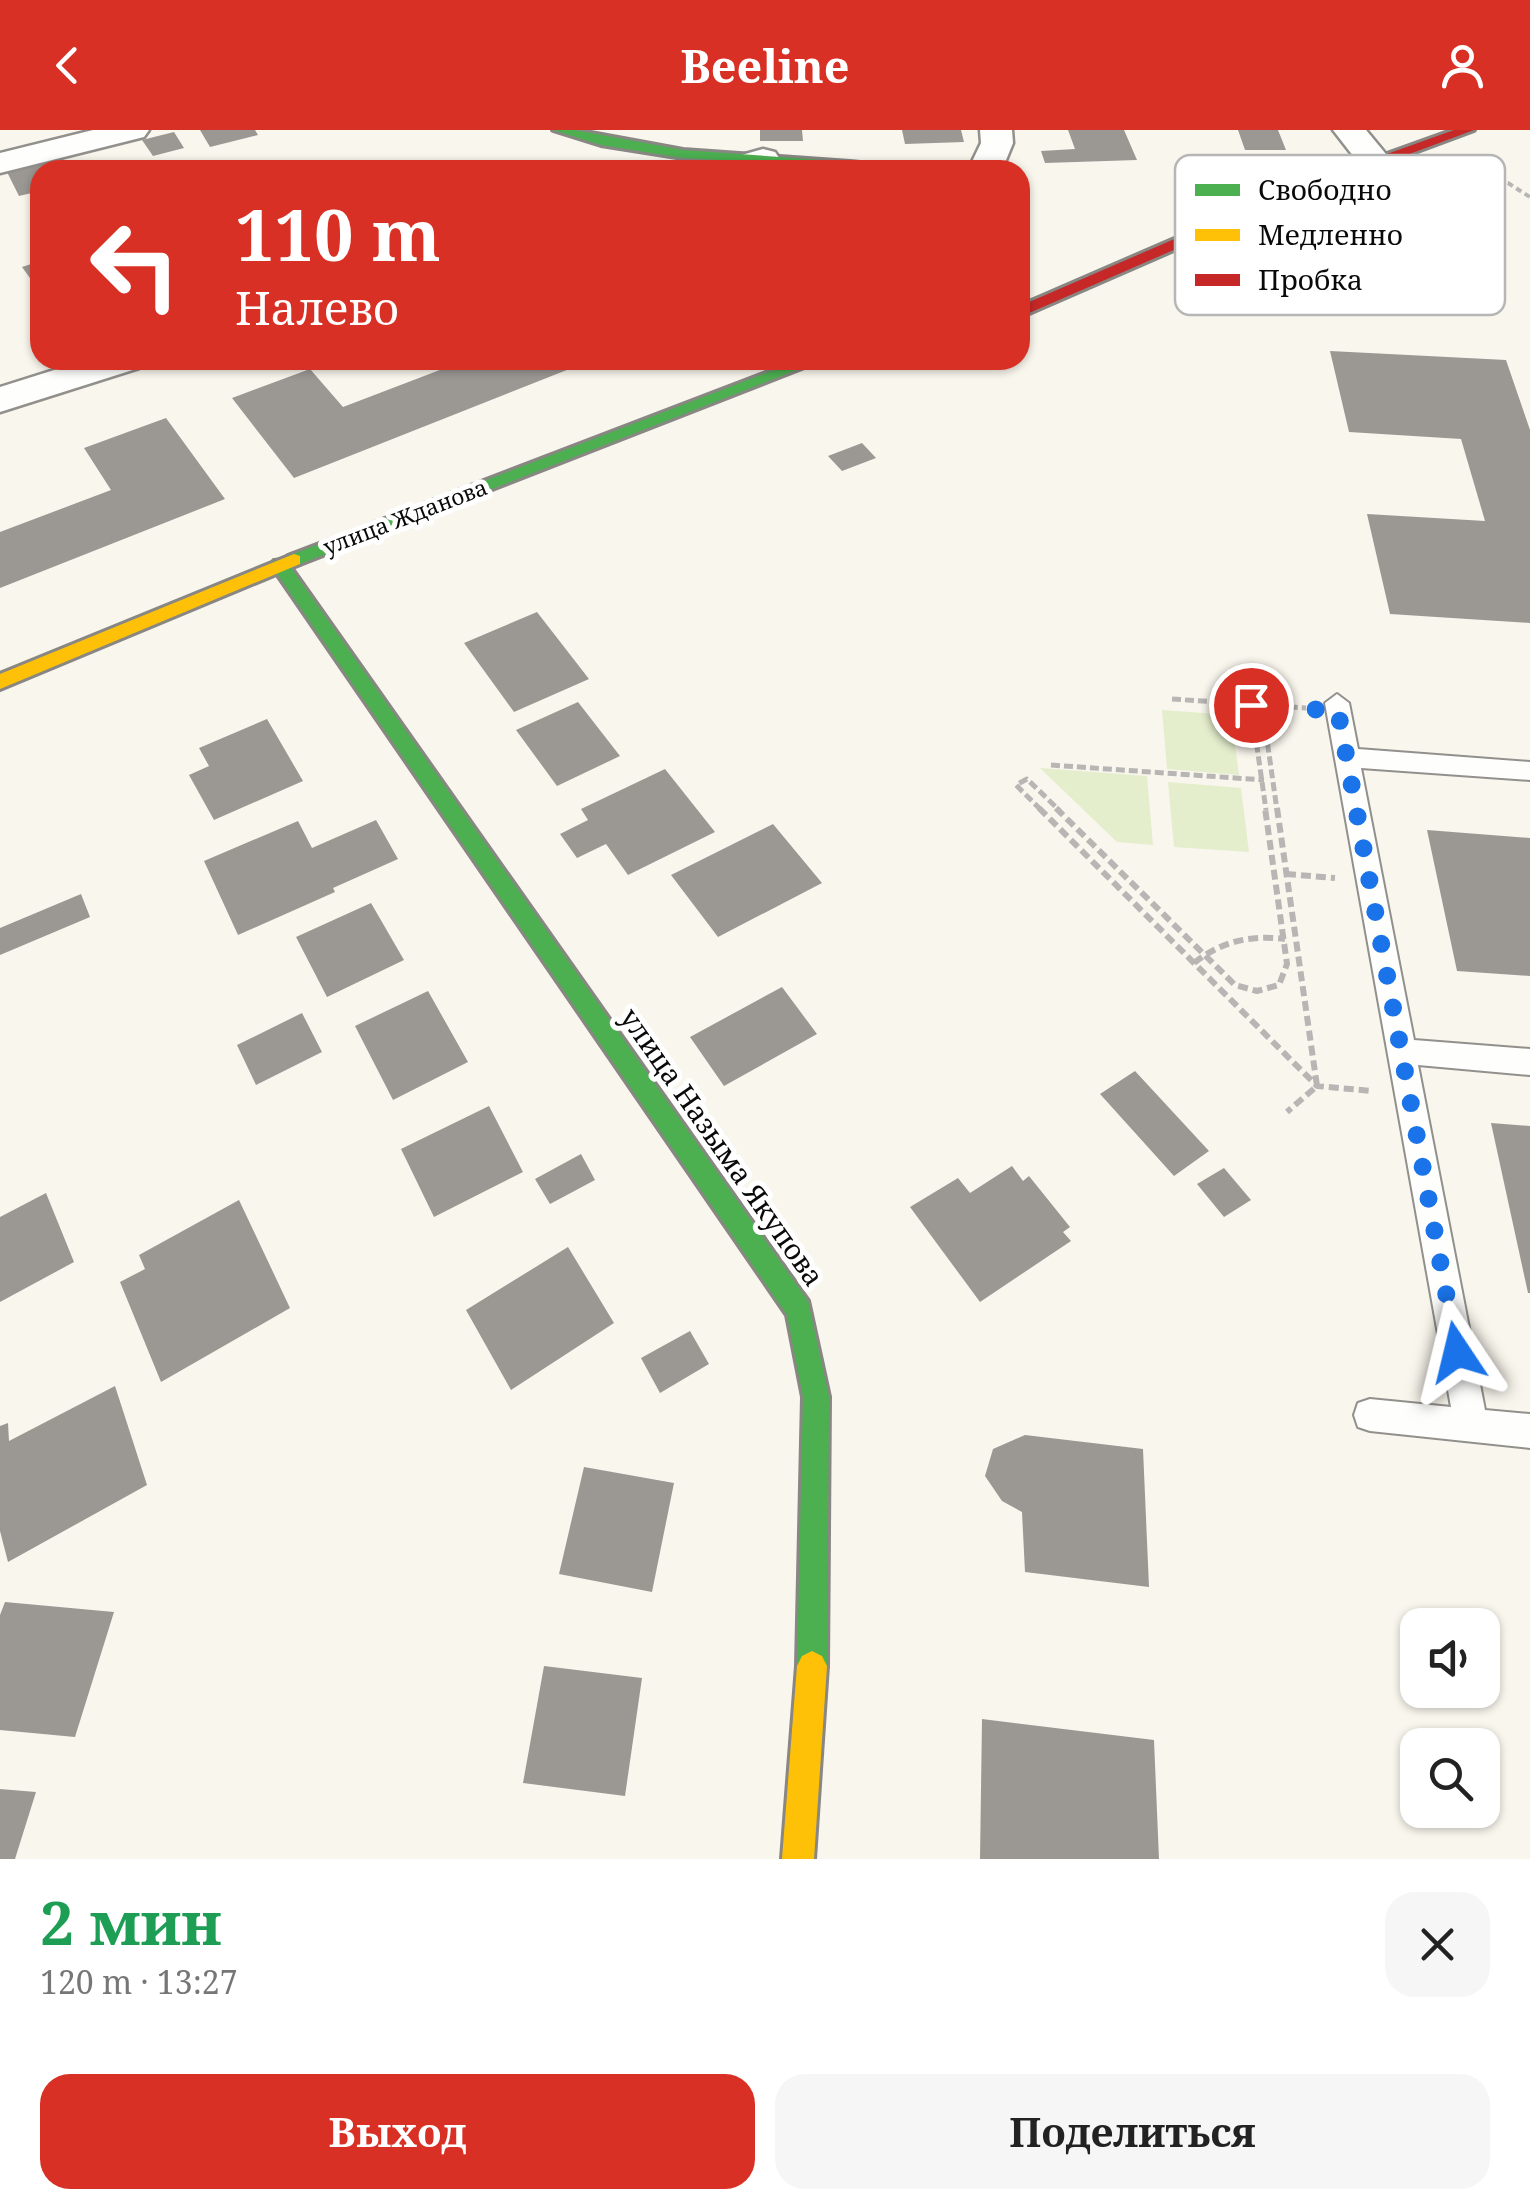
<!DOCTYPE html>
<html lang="ru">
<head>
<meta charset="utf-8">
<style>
  body { margin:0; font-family:"Noto Serif",serif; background:#f6f6f6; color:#222; height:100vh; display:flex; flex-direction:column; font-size:38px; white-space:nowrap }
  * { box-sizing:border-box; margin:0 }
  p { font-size:32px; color:#767676 }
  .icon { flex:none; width:55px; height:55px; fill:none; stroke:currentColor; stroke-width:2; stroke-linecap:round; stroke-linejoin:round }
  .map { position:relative; height:1729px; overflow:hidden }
  .drawer { display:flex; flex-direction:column; background:#fff; flex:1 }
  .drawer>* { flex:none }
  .top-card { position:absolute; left:30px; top:30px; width:1000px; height:210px; border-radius:30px; box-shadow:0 2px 8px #0004; background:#d93025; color:#fff; overflow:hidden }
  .buttons { position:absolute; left:1400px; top:1478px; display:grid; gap:20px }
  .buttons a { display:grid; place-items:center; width:100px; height:100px; border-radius:20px; background:#fff; box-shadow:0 2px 8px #0004; font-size:50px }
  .pin { position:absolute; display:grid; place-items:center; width:85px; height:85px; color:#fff; margin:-42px; border:5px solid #fff; border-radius:50%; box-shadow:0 2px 10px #0007 }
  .me { position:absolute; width:110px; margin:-55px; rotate:350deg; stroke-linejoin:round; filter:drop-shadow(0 0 8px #0008) }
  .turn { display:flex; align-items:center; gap:35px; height:210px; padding:0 40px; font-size:45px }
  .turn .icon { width:130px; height:130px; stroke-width:2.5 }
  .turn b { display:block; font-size:70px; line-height:85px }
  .round { display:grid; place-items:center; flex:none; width:105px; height:105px; border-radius:30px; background:#f6f6f6 }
  .head { display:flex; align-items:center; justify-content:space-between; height:170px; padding:0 40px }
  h1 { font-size:60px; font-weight:700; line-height:75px; color:#1e9e55 }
  .action { display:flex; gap:20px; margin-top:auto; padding:20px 40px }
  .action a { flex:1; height:115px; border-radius:30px; background:#d93025; color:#fff; font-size:40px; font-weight:700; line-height:115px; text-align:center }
  .action a+a { background:#f6f6f6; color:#222 }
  header { display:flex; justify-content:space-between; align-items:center; height:130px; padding:0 40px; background:#d93025; color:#fff; font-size:45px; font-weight:700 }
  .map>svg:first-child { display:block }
</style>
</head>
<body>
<header><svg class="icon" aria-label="back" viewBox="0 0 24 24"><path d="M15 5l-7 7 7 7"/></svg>Beeline<svg class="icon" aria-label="person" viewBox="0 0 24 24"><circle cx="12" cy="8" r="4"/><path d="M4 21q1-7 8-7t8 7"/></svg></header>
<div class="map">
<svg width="1530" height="1729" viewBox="0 0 1530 1729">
  <rect width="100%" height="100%" fill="#f9f6ed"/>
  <!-- green -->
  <path fill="#e4eecd" d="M1162,580L1231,585L1239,645L1167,639Z
    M1040,638L1147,646L1153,715L1117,712Z
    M1168,652L1241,658L1249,722L1174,717Z"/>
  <!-- building -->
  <path fill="#9b9894" d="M200,0H255L258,5L210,17Z
    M760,0H802L803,11H760Z
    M902,0H961L964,12L905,14Z
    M1068,0H1124L1137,30L1045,33L1041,21L1075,19Z
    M1238,0H1278L1286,20H1245Z
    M174,2L184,18L153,26L142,10Z
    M58,26L66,40H40V61L19,66L7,42Z
    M40,131V162L22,137Z
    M1330,221L1506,230L1530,300V493L1390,484L1367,384L1485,391L1461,309L1349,302Z
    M466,230H578L582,234L294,348L232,268L310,239L343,277Z
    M166,288L225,369L0,458V402L111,360L84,318Z
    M862,313L876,328L842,341L828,326Z
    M537,482L589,549L514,582L464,513Z
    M578,572L620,626L557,656L516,600Z
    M267,589L303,651L214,690L189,645L209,636L199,618Z
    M665,639L715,702L628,745L606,714L577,728L560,704L588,690L581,679Z
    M376,690L398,729L333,758L335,762L238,805L204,731L298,691L312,718Z
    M773,694L822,753L718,807L671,745Z
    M1427,700L1530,708V846L1457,841Z
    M81,764L90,787L0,825V798Z
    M371,773L404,830L327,867L296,807Z
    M782,857L817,904L724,956L690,907Z
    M428,861L468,932L393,970L355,896Z
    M302,883L322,922L256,955L237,915Z
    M1135,941L1209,1021L1174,1046L1100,964Z
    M489,976L523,1042L434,1087L401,1019Z
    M1491,993L1530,996V1163H1528Z
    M581,1024L595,1050L550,1074L535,1049Z
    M1012,1036L1023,1051L1029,1046L1070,1097L1063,1102L1071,1111L980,1172L910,1077L958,1048L970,1063Z
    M1224,1038L1251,1070L1224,1087L1197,1054Z
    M46,1063L74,1132L0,1172V1087Z
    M239,1070L290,1178L161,1252L120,1152L145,1139L139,1125Z
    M568,1117L614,1193L511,1260L466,1180Z
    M690,1201L709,1234L660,1263L641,1228Z
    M115,1256L147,1355L8,1432L0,1401V1296L8,1293L9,1311Z
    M1025,1305L1143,1319L1149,1457L1025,1442L1022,1382L1002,1371L985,1346L993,1319Z
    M584,1337L674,1353L652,1462L559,1444Z
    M5,1472L114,1482L75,1607L0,1600V1485Z
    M544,1536L642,1548L625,1666L523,1653Z
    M982,1589L1154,1610L1159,1729H980Z
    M0,1659L36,1662L15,1729H0Z"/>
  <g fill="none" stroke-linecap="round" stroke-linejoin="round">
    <!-- lane casing -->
    <g stroke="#92908c" stroke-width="4">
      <path id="lane" d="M1337,564L1349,573L1358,619L1530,632V650L1361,638L1414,910L1530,919V945L1418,935L1485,1280L1530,1284V1318L1370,1301L1358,1297L1354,1285L1358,1273L1370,1269L1451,1277L1325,573Z"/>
    </g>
    <!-- street casing -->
    <g stroke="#92908c" stroke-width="5">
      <path id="street" d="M93,0H149L144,7L0,43V23Z
        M980,0H1012L1013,13L1002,40H968L981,13Z
        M1333,0H1366L1390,29L1385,36H1361Z
        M763,19L775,22L780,29C767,48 729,40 708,40L713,33Z
        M86,230H144L139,238L0,282V257Z"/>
    </g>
    <!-- fast casing -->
    <g stroke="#888783" stroke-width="6">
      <path id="fast" d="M553,0H575L683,20L850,32L892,36L899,40L683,28L601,15Z
        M800,230H822L300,434L289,435L808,1171L829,1267L827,1536L822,1546L812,1551L802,1546L797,1536L803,1267L787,1185L271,435L274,431L285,430L288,426Z"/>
    </g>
    <!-- slow casing -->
    <g stroke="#888783" stroke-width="6">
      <path id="slow" d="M294,424L300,426V434L0,559V544Z
        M812,1521L822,1526L827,1536L814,1729H782L797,1536L802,1526Z"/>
    </g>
    <!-- jam casing -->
    <g stroke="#888783" stroke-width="6">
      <path id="jam" d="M1454,0H1474L1302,64L1020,187V176L1292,58Z"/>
    </g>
    <!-- path-far2 -->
    <path stroke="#b7b6b5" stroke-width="4" stroke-dasharray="6 4" stroke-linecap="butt" d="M1438,47L1508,53L1530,67"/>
    <!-- path-far1 -->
    <path stroke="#b7b6b5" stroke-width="5" stroke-dasharray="9 4" stroke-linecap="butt" d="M1172,569L1306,578
      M1251,575L1266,680
      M1262,575L1277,680
      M1051,635L1264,650
      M1041,680L1016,655L1027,649L1059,680"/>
    <!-- path -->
    <path stroke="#b7b6b5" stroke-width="6" stroke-dasharray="10 5" stroke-linecap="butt" d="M1039,678L1317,956L1372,961
      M1056,678L1235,855L1257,861L1279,855L1287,834L1265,678
      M1277,678L1317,956L1287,982
      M1286,744L1335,748
      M1194,833C1222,811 1250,805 1285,809"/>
    <!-- lane -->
    <use href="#lane" fill="#fefefc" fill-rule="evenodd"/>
    <!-- street -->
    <use href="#street" fill="#fefefc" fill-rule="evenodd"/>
    <!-- fast -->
    <use href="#fast" fill="#4caf50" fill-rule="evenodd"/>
    <!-- slow -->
    <use href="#slow" fill="#ffc107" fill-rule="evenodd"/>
    <!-- jam -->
    <use href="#jam" fill="#c62828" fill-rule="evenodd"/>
  </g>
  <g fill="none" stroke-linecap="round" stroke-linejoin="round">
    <!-- route -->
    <path stroke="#1a73e8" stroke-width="18" stroke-dasharray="0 32.4" d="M1251,575L1338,581L1457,1222"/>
  </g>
  <g text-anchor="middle" stroke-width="10" stroke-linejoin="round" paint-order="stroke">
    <!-- far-street labels -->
    <g font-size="22" fill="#0a0a0a" stroke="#fff">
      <text transform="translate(405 387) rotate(-21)" y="8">улица Жданова</text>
    </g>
    <!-- street labels -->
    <g font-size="28" fill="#0a0a0a" stroke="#fff">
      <text transform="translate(722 1017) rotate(55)" y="10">улица Назыма Якупова</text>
    </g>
  </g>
  <!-- legend -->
  <rect x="1175" y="25" width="330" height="160" rx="15" fill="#fff" stroke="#b6b6b6" stroke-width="2.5"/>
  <rect x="1195" y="54" width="45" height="12" fill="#4caf50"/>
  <rect x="1195" y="99" width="45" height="12" fill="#ffc107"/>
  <rect x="1195" y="144" width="45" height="12" fill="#c62828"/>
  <g font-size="28" fill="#0a0a0a">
    <text x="1258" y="70">Свободно</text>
    <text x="1258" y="115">Медленно</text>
    <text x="1258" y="160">Пробка</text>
  </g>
</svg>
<div class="buttons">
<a><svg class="icon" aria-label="sound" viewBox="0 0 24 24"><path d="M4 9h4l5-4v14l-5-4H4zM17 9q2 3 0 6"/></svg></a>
<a><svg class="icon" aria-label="search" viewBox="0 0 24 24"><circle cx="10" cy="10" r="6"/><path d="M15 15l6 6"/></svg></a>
</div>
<div class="pin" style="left:1251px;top:575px;background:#d93025"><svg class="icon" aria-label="arrive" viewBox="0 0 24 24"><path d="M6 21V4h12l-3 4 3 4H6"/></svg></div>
<svg class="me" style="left:1457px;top:1222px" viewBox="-20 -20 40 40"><path d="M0-17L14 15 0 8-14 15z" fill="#1a73e8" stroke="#fff" stroke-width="4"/></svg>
<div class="top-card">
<div class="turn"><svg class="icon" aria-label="left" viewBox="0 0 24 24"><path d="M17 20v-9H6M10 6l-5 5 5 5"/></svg><div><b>110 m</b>Налево</div></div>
</div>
</div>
<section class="drawer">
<div class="head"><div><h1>2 мин</h1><p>120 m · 13:27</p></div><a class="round"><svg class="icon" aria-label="close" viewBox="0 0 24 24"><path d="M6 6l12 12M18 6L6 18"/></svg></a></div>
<div class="action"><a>Выход</a><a>Поделиться</a></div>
</section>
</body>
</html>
